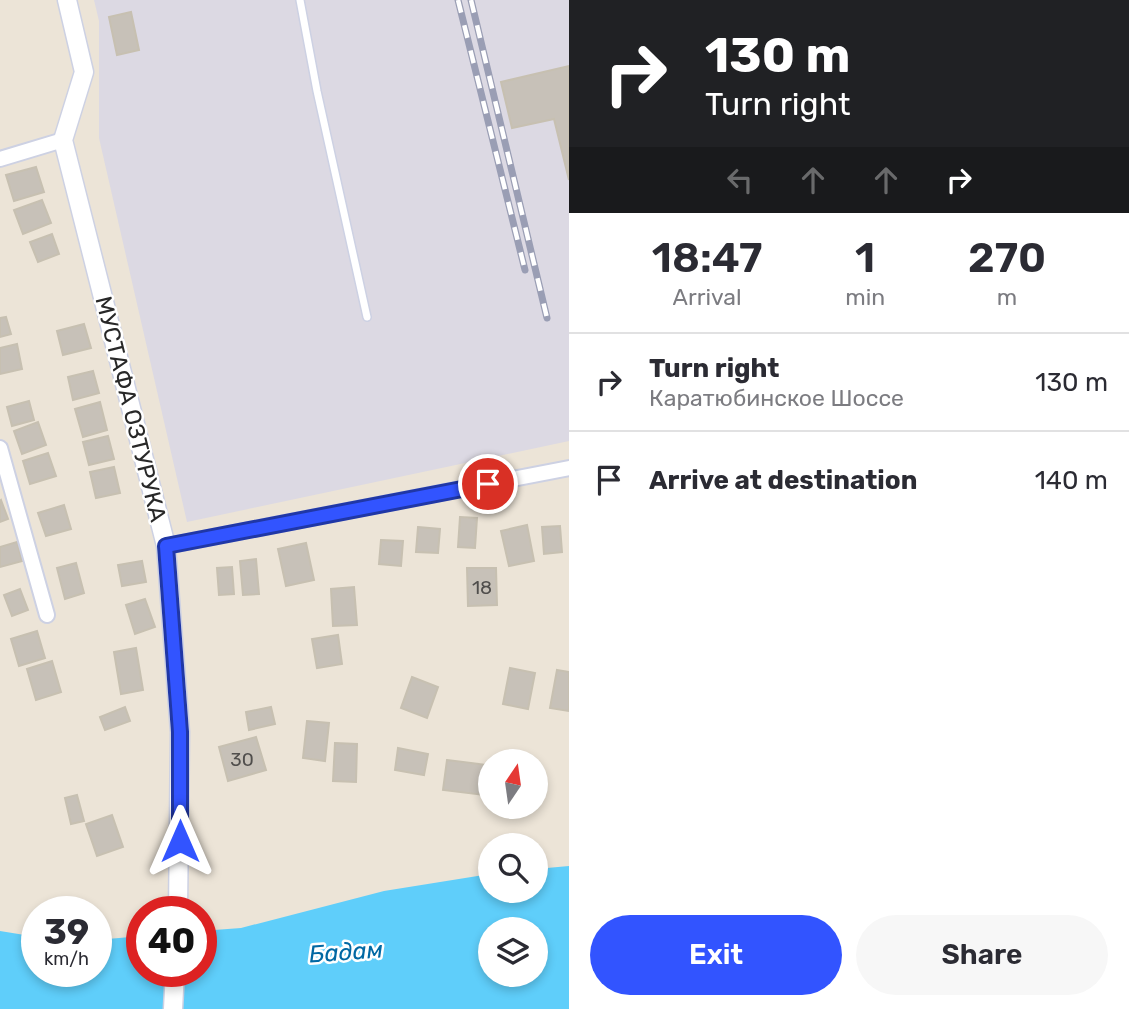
<!DOCTYPE html>
<html lang="en">
<head>
<meta charset="utf-8">
<style>
  body { margin:0; font-family:Rubik,sans-serif; background:#f7f7f7; color:#2b2b33; height:100vh; display:flex; flex-direction:column; font-size:26px; white-space:nowrap }
  * { box-sizing:border-box; margin:0 }
  p { font-size:23px; color:#7c7c81 }
  .icon { flex:none; width:38px; height:38px; fill:none; stroke:currentColor; stroke-width:2; stroke-linecap:round; stroke-linejoin:round }
  .map { position:relative; flex:1; overflow:hidden }
  .side { display:flex; flex-direction:column; background:#fff; width:560px }
  .side>* { flex:none }
  .hud { background:#202124; color:#fff; overflow:hidden }
  .needle { width:46px; rotate:13deg }
  .tools { position:absolute; left:478px; top:749px; display:grid; gap:14px }
  .tools a { display:grid; place-items:center; width:70px; height:70px; border-radius:50%; background:#fff; box-shadow:0 4px 10px #0003; font-size:35px }
  .speed { position:absolute; left:21px; top:896px; display:flex; gap:14px; font-size:35px; font-weight:700; text-align:center }
  .speed>* { display:grid; place-content:center; width:91px; height:91px; border-radius:50%; background:#fff; box-shadow:0 4px 10px #0003; line-height:1 }
  .speed small { font-size:18px; font-weight:400 }
  .speed .limit { border:10px solid #d22; background:#fff; color:#111 }
  .pin { position:absolute; display:grid; place-items:center; width:60px; height:60px; color:#fff; margin:-30px; border:4px solid #fff; border-radius:50%; box-shadow:0 2px 7px #0007 }
  .me { position:absolute; width:77px; margin:-38px; rotate:0deg; stroke-linejoin:round; filter:drop-shadow(0 0 5px #0008) }
  .turn { display:flex; align-items:center; gap:24px; height:147px; padding:0 21px; font-size:32px }
  .turn .icon { width:91px; height:91px; stroke-width:2.5 }
  .turn b { display:block; font-size:49px; line-height:60px }
  .lanes { display:flex; align-items:center; height:66px; padding:0 21px; background:#0003; justify-content:center; gap:35px; direction:ltr }
  .lanes .off { opacity:.35 }
  .eta { display:flex; justify-content:space-evenly; align-items:center; height:119px; text-align:center }
  .eta b { font-size:42px; font-weight:600; line-height:49px }
  .cta { display:flex; gap:14px; margin-top:auto; padding:14px 21px }
  .cta a { flex:1; height:80px; border-radius:42px; background:#3254ff; color:#fff; font-size:28px; font-weight:600; line-height:80px; text-align:center }
  .cta a+a { background:#f7f7f7; color:#2b2b33 }
  ul { padding:0; list-style:none }
  li { display:flex; align-items:center; gap:21px; height:98px; padding:0 21px; border-top:2px solid #e1e1e2 }
  li div { flex:1 }
  li b { display:block; font-size:26px }
  li em { font-style:normal }
  main { display:flex; flex:1; min-height:0 }
  .map>svg:first-child { display:block }
</style>
</head>
<body>
<main>
<div class="map">
<svg width="569" height="1009" viewBox="0 0 569 1009">
  <rect width="100%" height="100%" fill="#ece4d7"/>
  <!-- industrial -->
  <path fill="#dcd9e3" d="M94,0H569V441L187,522L99,138V21Z"/>
  <!-- water -->
  <path fill="#5fcefa" fill-rule="evenodd" d="M569,866V1009H0V931L37,937V971H96V940L142,936V971H201V931L241,928L384,891L490,874V891H536V869ZM490,929H536V975H490Z"/>
  <!-- building -->
  <path fill="#c7c1b8" stroke="#c7c0b1" stroke-width="2" d="M131,12L139,50L117,55L109,17Z
    M569,66V180L554,119L512,128L501,82Z
    M36,167L44,192L14,201L6,175Z
    M42,200L51,223L23,234L14,210Z
    M52,234L59,254L38,262L30,242Z
    M6,317L11,334L0,337V318Z
    M84,324L91,348L63,355L57,331Z
    M17,344L22,369L0,374V348Z
    M93,371L99,393L73,400L68,377Z
    M29,401L34,420L12,426L7,407Z
    M100,402L107,430L83,437L75,409Z
    M38,422L46,445L22,454L14,431Z
    M108,436L114,459L89,465L83,442Z
    M48,453L56,476L30,484L23,461Z
    M114,467L120,493L96,498L90,472Z
    M1,500L8,519L0,522V501Z
    M64,505L71,529L46,536L38,513Z
    M460,517L477,518L475,548L458,547Z
    M527,525L534,561L509,566L501,531Z
    M560,526L562,552L544,554L542,527Z
    M418,527L440,529L438,553L416,552Z
    M381,540L403,541L401,566L379,564Z
    M17,542L22,561L0,567V547Z
    M306,543L314,580L286,586L278,549Z
    M256,559L259,594L243,595L240,561Z
    M142,561L146,582L122,586L118,565Z
    M76,563L84,593L65,599L57,568Z
    M232,567L234,594L219,595L217,568Z
    M467,568H496L497,605L468,606Z
    M354,587L357,625L333,626L331,589Z
    M20,589L28,610L12,616L4,595Z
    M145,599L155,627L135,634L126,605Z
    M37,631L45,658L19,666L11,639Z
    M338,635L342,664L317,668L312,639Z
    M136,648L143,690L121,694L114,652Z
    M52,661L61,692L36,700L27,669Z
    M510,668L535,673L528,709L503,704Z
    M557,670L569,672V711L550,708Z
    M412,677L438,687L427,718L401,708Z
    M125,707L130,721L105,730L100,717Z
    M271,707L275,724L249,730L246,712Z
    M307,721L329,723L325,761L303,758Z
    M256,737L266,770L228,781L219,747Z
    M335,743L357,744L356,782L333,781Z
    M398,748L428,754L424,775L395,770Z
    M447,760L487,765L484,795L443,790Z
    M77,795L84,821L71,824L65,798Z
    M112,815L123,847L97,856L86,824Z"/>
  <g fill="none" stroke-linecap="round" stroke-linejoin="round">
    <!-- service casing -->
    <g stroke="#cdd1e3" stroke-width="10">
      <path id="service" d="M300,0L317,91L367,317"/>
    </g>
    <!-- minor casing -->
    <g stroke="#cdd1e3" stroke-width="18">
      <path id="minor" d="M0,159L63,140
        M0,448L47,615
        M166,546L569,468"/>
    </g>
    <!-- tertiary casing -->
    <g stroke="#cdd1e3" stroke-width="21">
      <path id="tertiary" d="M67,0L84,72L63,140L166,546L180,732L178,912
        M173,1009L175,971"/>
    </g>
    <!-- service -->
    <use href="#service" stroke="#fff" stroke-width="7"/>
    <!-- minor -->
    <use href="#minor" stroke="#fff" stroke-width="14"/>
    <!-- tertiary -->
    <use href="#tertiary" stroke="#fff" stroke-width="18"/>
    <!-- rail casing -->
    <g stroke="#9a9eb4" stroke-width="7">
      <path id="rail" d="M458,0L525,270
        M471,0L547,318"/>
    </g>
    <!-- rail -->
    <use href="#rail" stroke="#fff" stroke-width="4.5" stroke-dasharray="13" stroke-linecap="butt"/>
  </g>
  <g fill="none" stroke-linecap="round" stroke-linejoin="round">
    <!-- route casing -->
    <g stroke="#2037a6" stroke-width="18">
      <path id="route" d="M180,841V732L166,546L488,484"/>
    </g>
    <!-- route -->
    <use href="#route" stroke="#3254ff" stroke-width="12"/>
  </g>
  <g text-anchor="middle" stroke-width="5" stroke-linejoin="round" paint-order="stroke">
    <!-- number labels -->
    <g font-size="19" fill="#504e4c">
      <text x="482" y="594">18</text>
      <text x="242" y="766">30</text>
    </g>
    <!-- street labels -->
    <g font-size="23" fill="#282828" stroke="#fff">
      <text transform="translate(131 409) rotate(76)" y="8">МУСТАФА ОЗТУРУКА</text>
    </g>
    <!-- water labels -->
    <g font-size="24" font-style="italic" fill="#0168a3" stroke="#fff">
      <text transform="translate(346 952) rotate(-4)" y="8">Бадам</text>
    </g>
  </g>
</svg>
<div class="tools">
<a><svg class="needle" viewBox="-14 -14 28 28"><path d="M0-13l5 13h-10z" fill="#e53935"/><path d="M0 13l5-13h-10z" fill="#7c7c81"/></svg></a>
<a><svg class="icon" aria-label="search" viewBox="0 0 24 24"><circle cx="10" cy="10" r="6"/><path d="M15 15l6 6"/></svg></a>
<a><svg class="icon" aria-label="layers" viewBox="0 0 24 24"><path d="M12 4l9 5-9 5-9-5zM3 14l9 5 9-5"/></svg></a>
</div>
<div class="speed"><div>39<small>km/h</small></div><div class="limit">40</div></div>
<div class="pin" style="left:488px;top:484px;background:#d93025"><svg class="icon" aria-label="arrive" viewBox="0 0 24 24"><path d="M6 21V4h12l-3 4 3 4H6"/></svg></div>
<svg class="me" style="left:180px;top:841px" viewBox="-20 -20 40 40"><path d="M0-17L14 15 0 8-14 15z" fill="#3254ff" stroke="#fff" stroke-width="4"/></svg>
</div>
<section class="side">
<div class="hud">
<div class="turn"><svg class="icon" aria-label="right" viewBox="0 0 24 24"><path d="M7 20v-9h11M14 6l5 5-5 5"/></svg><div><b>130 m</b>Turn right</div></div>
<div class="lanes"><svg class="icon off" aria-label="left" viewBox="0 0 24 24"><path d="M17 20v-9H6M10 6l-5 5 5 5"/></svg><svg class="icon off" aria-label="ahead" viewBox="0 0 24 24"><path d="M12 20V5M6 11l6-6 6 6"/></svg><svg class="icon off" aria-label="ahead" viewBox="0 0 24 24"><path d="M12 20V5M6 11l6-6 6 6"/></svg><svg class="icon" aria-label="right" viewBox="0 0 24 24"><path d="M7 20v-9h11M14 6l5 5-5 5"/></svg></div>
</div>
<div class="eta">
<div><b>18:47</b><p>Arrival</p></div>
<div><b>1</b><p>min</p></div>
<div><b>270</b><p>m</p></div>
</div>
<ul>
<li><svg class="icon" aria-label="right" viewBox="0 0 24 24"><path d="M7 20v-9h11M14 6l5 5-5 5"/></svg><div><b>Turn right</b><p>Каратюбинское Шоссе</p></div><em>130 m</em></li>
<li><svg class="icon" aria-label="arrive" viewBox="0 0 24 24"><path d="M6 21V4h12l-3 4 3 4H6"/></svg><div><b>Arrive at destination</b></div><em>140 m</em></li>
</ul>
<div class="cta"><a>Exit</a><a>Share</a></div>
</section>
</main>
</body>
</html>
